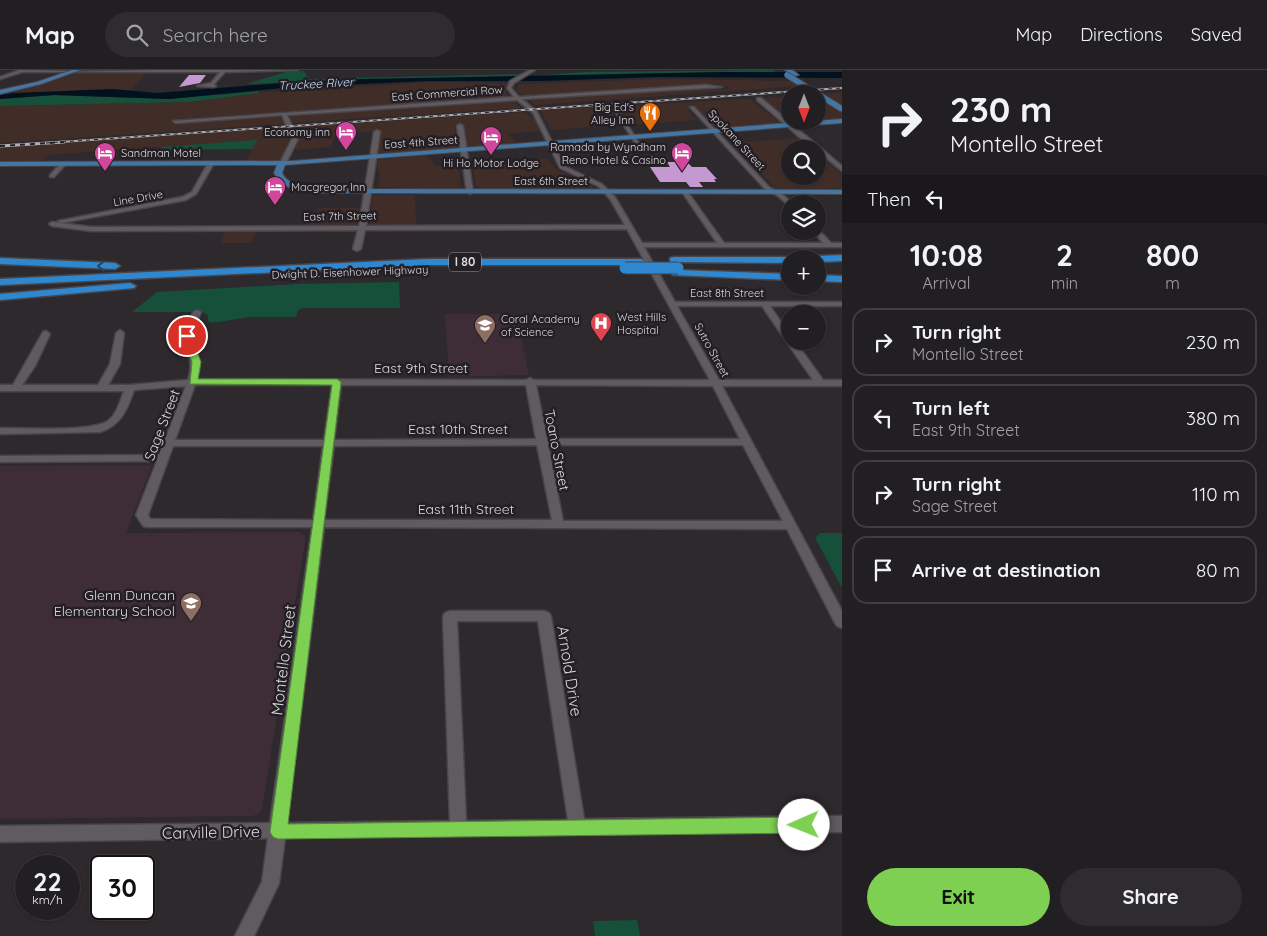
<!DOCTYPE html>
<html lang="en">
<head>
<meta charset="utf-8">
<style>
  body { margin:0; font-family:Quicksand,sans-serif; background:#2e2c2f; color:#f1f3f6; height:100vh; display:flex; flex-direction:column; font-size:19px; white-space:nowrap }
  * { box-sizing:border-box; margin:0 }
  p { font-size:16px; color:#a2a2a5 }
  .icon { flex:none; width:28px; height:28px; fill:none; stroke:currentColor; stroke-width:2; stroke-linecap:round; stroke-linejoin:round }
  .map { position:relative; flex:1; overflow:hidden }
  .drawer { display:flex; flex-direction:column; background:#221f22; width:425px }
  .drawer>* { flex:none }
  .banner { background:#221f22; color:#f1f3f6; overflow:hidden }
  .needle { width:32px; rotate:180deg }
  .controls { position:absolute; left:781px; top:15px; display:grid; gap:10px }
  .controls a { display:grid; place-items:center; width:45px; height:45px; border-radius:50%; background:#221f22; box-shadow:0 1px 4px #0004,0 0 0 1px #3f3d40; font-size:25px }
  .speed { position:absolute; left:15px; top:785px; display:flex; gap:10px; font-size:25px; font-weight:700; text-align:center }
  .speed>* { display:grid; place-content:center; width:65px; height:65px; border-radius:50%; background:#221f22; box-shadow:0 1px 4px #0004,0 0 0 1px #3f3d40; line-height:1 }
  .speed small { font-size:12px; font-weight:400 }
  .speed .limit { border:2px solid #111; border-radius:8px; background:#fff; color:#111 }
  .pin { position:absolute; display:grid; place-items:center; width:42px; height:42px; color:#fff; margin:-21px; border:2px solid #fff; border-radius:50%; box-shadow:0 1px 5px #0007 }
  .me { position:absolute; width:55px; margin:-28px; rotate:269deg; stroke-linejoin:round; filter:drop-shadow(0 0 4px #0008) }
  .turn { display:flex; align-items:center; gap:18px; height:105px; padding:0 25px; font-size:22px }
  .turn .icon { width:65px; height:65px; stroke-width:2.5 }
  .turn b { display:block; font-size:35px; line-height:42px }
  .then { display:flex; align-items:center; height:48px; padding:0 25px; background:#0003; gap:10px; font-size:19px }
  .eta { display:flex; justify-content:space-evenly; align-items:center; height:85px; text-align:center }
  .eta b { font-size:30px; font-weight:700; line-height:35px }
  .button { display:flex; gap:10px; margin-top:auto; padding:10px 25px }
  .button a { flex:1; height:58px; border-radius:30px; background:#7ed053; color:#111; font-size:20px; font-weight:700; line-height:58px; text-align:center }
  .button a+a { background:#2e2c2f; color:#f1f3f6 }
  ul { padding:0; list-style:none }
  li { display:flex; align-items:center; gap:15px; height:68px; margin:0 10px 8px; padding:0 15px; border:2px solid #3f3d40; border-radius:15px }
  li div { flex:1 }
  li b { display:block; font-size:19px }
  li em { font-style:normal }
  header { display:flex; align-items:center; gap:30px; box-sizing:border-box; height:70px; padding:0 25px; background:#221f22; border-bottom:1px solid #3f3d40 }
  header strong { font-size:24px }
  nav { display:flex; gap:28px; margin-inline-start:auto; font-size:18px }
  .search { width:350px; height:45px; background:#2e2c2f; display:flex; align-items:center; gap:12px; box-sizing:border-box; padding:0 18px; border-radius:28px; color:#a2a2a5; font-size:19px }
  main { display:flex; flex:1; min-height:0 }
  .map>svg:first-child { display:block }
</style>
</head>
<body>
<header>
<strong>Map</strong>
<div class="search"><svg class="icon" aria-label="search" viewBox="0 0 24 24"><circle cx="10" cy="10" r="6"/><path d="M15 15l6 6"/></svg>Search here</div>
<nav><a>Map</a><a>Directions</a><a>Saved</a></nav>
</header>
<main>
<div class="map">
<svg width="842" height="866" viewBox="0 0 842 866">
  <rect width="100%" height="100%" fill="#2d292d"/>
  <!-- industrial -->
  <path fill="#402d28" d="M147,3L129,21L89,20L15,23L14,21L74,4Z
    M660,9L794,11L801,16L535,35L527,29L710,17L723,20L730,17L717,14L526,27L519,24L517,19L519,14Z
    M431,12L507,13L504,19L509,27L175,49L170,51L184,54L192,51L278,46L282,47L285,54L0,73V36L190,32L265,22Z
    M842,22V49L818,51V24Z
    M790,26V50L762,28Z
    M750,29L782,54L716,58L695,38L687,39L697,50L630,55L622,43L611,44L618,55L551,60L540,40Z
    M505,30L513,31L521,38L291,53L289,48L298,44Z
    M525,42L537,52L539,61L508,64L519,74L467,77L464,55L455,56L457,78L380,84H378L380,61L335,64L331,77L295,80L299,68L294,57Z
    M286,57L289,69L282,90L279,91L246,92L252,79L159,80L161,77L48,85L39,93L0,92V77Z
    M798,68L811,79H790V106H818V84L842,104V120L776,119L731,73Z
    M426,85L436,96L458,95L461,117L452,119L378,117L380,101L377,100L378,90Z
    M547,88L557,100L591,115L594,118L484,119L476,116L472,94Z
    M373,125H415L416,155H370Z
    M318,138H360L357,154L352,156H307L311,142H317Z
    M225,160H257L252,173H221Z"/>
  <!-- education -->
  <path fill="#3e2c36" d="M445,244H516L529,305L449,307Z
    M152,395L126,463L299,462L306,466L262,739L259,744L252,746L0,749V396Z"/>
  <!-- green -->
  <path fill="#164f3a" d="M772,0L776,2L534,6L583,2Z
    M304,1L309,9L523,4L519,6L246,14L286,2Z
    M258,21L259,23L190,32L0,36V29L54,25L169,29Z
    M257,70L252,79L159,80L162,77Z
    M399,212L400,238H304L298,240L296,247H250L212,253L208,251V246L203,242H132L157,222L295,214Z
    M820,463H842V518L815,468Z
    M637,850L640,866H595L593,851Z"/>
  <!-- water -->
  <path fill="#02111e" d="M721,2H842V8L656,7L542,11H428L294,17L169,29L54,25L0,29V25L15,23L112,19L157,23L294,12L363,9Z"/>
  <!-- building -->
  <path fill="#c499d1" d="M189,5H206L200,13L179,17Z
    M667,92H687L692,97H706L717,109H714L716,112H699L703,117H690L686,112H660L650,97H670Z"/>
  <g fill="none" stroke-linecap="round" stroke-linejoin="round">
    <!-- minor casing -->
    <g stroke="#494549" stroke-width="3">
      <path id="minor" d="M20,0L65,1L67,2H22L0,9V7Z
        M153,0H298L225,2L214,14L216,16L214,17L197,16L211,13L220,2H70Z
        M530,0H535L514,13L511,18L519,27L705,15L722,17L522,29L537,42L564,96L602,114L615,127L642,173H717L682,122L685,120L687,121L724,173H823L813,161H818V159L831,173H842V177H644L675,232H842V236H770L790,265V271H795L823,310H842V316H722L842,541V558L837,556L835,553L787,459L324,457L287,753L450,751L443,546L445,543L450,541H544L549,543L551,546L584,749L842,746V762L285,768L279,813L254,866H235L262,812L268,768L0,772V756L270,753L312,457H147L143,456L136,445L157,391L0,392V386L159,385L186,316L134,320C127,340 121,355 100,362L0,364V358C22,358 92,362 108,351C117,344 120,331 124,321H0V315H13L43,262L46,261L50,264L35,296L22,315H98L110,294L116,263L120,260L124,263L120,294L108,315H130L188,310C194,294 188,283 183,267L193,242L197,240L201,242L191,267C197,282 203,293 197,309L526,310L530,308L534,310H710L627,159L365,160L361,179L357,181L353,179L358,160L91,161L52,156L49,154L52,152L91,157L359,156L374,62L377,60L380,62L366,156L625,155L610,129L598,116L560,98L533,43L517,30L287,45L298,69L286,93L283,95L280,93L292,69L282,45L176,53L173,51L514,27L507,18L510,11ZM677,236H762L813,310H719ZM195,315H332L324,370H175ZM341,315H526L536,369L334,370ZM536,315L713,316L740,369H547ZM537,375L552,450H324L334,376ZM548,375H743L783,451H563ZM173,376H323L313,450L150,449L148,445ZM457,551H538L568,750L466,751Z
        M757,28H761L842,96V101L818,81V79H813L757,30Z
        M690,37H694L769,117L782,124L793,134L788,135L778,126L765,119Z
        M616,43H620L644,81H640Z
        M460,54L463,56L473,122L470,124L467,122L457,56Z
        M210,93L213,95L196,124L186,130L61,153L58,151L182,127L192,122L207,95Z
        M60,94L65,95L54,107H50V105Z"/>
    </g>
    <!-- major casing -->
    <g stroke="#494549" stroke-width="2">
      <path id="major" d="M72,0H80L41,14L0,24V20L37,12Z
        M785,0H792L799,5L794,6Z
        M842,49V53L285,95L282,103C290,118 310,118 325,119L842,120V124L325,123C306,122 284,122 274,103L277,95L0,96V92L292,91Z"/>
    </g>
    <!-- highway casing -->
    <g stroke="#494549" stroke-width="3">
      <path id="highway" d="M842,185V191L818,192V189H813L818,186Z
        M674,187H790L794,189H790V193L670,192V188Z
        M0,188L115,193L120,196L115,199L0,194Z
        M428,189H641L646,192L641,195H428L0,215V209Z
        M676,200L790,204V210L672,205V201Z
        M818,205L842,206V212L818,211Z
        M130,213L136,216L134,218L0,230V224Z"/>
    </g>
    <!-- minor -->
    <use href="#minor" fill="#605b60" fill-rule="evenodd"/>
    <!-- major -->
    <use href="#major" fill="#4376a3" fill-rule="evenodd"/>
    <!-- highway -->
    <use href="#highway" fill="#2f88cf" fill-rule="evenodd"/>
    <!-- rail-far1 casing -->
    <g stroke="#b1aeb1" stroke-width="2">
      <path id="rail-far1" d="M46,73L842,18"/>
    </g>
    <!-- rail casing -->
    <g stroke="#b1aeb1" stroke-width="3">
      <path id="rail" d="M0,76L64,72"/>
    </g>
    <!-- rail-far1 -->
    <use href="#rail-far1" stroke="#241f24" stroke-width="1" stroke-dasharray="4" stroke-linecap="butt"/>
    <!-- rail -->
    <use href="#rail" stroke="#241f24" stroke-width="2" stroke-dasharray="5" stroke-linecap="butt"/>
    <!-- major-bridge casing -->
    <g stroke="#494549" stroke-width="7" stroke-linecap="butt">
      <path id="major-bridge" d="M787,5L842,39"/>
    </g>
    <!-- highway-bridge casing -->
    <g stroke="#494549" stroke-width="13" stroke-linecap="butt">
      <path id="highway-bridge" d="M625,198H678"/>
    </g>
    <!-- major-bridge -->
    <use href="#major-bridge" stroke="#4376a3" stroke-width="5.5"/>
    <!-- highway-bridge -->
    <use href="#highway-bridge" stroke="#2f88cf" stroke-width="11"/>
  </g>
  <!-- one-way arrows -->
  <defs><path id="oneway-chevron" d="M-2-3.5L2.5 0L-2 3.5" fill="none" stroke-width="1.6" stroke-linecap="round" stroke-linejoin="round" transform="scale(1.25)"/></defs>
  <use stroke="#284460" href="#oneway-chevron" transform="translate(101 196) rotate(-180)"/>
  <!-- route -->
  <path fill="#7ed053" stroke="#528736" d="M187,264L191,266L201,292L198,309H337L341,312L288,754L804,747L810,749L812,755L810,760L804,763L278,769L273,767L270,762L332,315L190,314L192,292L182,266Z"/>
  <!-- icons -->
  <defs>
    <g id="restaurant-pin" transform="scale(1.125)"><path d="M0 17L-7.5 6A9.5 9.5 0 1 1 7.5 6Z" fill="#e8710a" stroke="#241f24"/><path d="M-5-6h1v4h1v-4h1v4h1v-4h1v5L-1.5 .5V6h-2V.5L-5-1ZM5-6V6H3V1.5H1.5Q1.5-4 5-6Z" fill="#fff"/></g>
    <g id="hotel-pin" transform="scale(1.125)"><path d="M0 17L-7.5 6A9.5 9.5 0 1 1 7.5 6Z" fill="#d1479c" stroke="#241f24"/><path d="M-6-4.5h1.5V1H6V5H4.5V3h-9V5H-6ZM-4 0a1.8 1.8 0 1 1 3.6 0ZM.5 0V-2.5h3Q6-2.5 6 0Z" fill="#fff"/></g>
    <g id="hospital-pin" transform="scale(1.125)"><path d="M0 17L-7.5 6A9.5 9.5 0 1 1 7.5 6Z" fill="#e0444e" stroke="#241f24"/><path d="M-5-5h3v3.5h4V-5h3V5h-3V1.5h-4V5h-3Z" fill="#fff"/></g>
    <g id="school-pin" transform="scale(1.125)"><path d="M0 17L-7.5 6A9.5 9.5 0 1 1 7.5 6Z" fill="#8d6e63" stroke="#241f24"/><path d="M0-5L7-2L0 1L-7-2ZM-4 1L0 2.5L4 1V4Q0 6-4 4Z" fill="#fff"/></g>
  </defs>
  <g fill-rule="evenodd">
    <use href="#restaurant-pin" x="650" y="43"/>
    <use href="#hotel-pin" x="346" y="62"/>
    <use href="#hotel-pin" x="491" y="67"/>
    <use href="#hotel-pin" x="105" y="83"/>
    <use href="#hotel-pin" x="682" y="83"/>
    <use href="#hotel-pin" x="275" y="117"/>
    <use href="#hospital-pin" x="601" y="253"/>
    <use href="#school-pin" x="485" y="255"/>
    <use href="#school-pin" x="191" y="533"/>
  </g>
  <g text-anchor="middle" stroke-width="5" stroke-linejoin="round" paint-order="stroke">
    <!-- far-street labels -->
    <g font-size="11" fill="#dbd8da" stroke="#241f24">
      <text transform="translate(447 23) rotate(-4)" y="4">East Commercial Row</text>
      <text transform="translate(737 70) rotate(47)" y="4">Spokane Street</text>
      <text transform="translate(421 72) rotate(-4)" y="4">East 4th Street</text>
      <text x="551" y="115">East 6th Street</text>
      <text transform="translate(138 128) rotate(-10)" y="4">Line Drive</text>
      <text transform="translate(340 146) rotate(-1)" y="4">East 7th Street</text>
      <text transform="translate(350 202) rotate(-2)" y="4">Dwight D. Eisenhower Highway</text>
      <text x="727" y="227">East 8th Street</text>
      <text transform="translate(712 280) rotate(61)" y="4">Sutro Street</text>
    </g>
    <!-- far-poi labels -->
    <g font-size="11" fill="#dbd8da" stroke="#241f24" text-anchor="start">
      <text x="634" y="41" text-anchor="end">Big Ed's<tspan x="634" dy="13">Alley Inn</tspan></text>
      <text x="330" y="66" text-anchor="end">Economy inn</text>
      <text x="666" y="81" text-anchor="end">Ramada by Wyndham<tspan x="666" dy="13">Reno Hotel &amp; Casino</tspan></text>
      <text x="121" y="87">Sandman Motel</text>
      <text x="491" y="97" text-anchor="middle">Hi Ho Motor Lodge</text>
      <text x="291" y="121">Macgregor Inn</text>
      <text x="617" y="251">West Hills<tspan x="617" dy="13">Hospital</tspan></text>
      <text x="501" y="253">Coral Academy<tspan x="501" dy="13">of Science</tspan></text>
    </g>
    <!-- far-water labels -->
    <g font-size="12" font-style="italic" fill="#c0def9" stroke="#241f24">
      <text transform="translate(316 14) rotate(-3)" y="4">Truckee River</text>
    </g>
    <!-- shield labels -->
    <rect fill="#241f24" stroke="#a4a0a3" stroke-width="1" x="449" y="182.5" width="32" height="19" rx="4"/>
    <g font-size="12" font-weight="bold" fill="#dbd8da">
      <text x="465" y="196">I 80</text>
    </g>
    <!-- street labels -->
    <g font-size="14" fill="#dbd8da" stroke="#241f24">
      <text x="421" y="303">East 9th Street</text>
      <text transform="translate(162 355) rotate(-69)" y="5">Sage Street</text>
      <text x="458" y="364">East 10th Street</text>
      <text transform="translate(557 380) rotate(79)" y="5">Toano Street</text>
      <text x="466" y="444">East 11th Street</text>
    </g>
    <!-- poi labels -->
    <g font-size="14" fill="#dbd8da" stroke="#241f24" text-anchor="end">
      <text x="175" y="530">Glenn Duncan<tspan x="175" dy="16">Elementary School</tspan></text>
    </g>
    <!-- near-street labels -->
    <g font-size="16" fill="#dbd8da" stroke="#241f24">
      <text transform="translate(283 590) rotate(-83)" y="6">Montello Street</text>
      <text transform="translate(570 601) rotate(81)" y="6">Arnold Drive</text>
      <text transform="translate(211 762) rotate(-1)" y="6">Carville Drive</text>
    </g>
  </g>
</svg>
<div class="controls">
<a><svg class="needle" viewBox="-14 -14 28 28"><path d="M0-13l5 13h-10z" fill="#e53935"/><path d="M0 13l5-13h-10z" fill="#a2a2a5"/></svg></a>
<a><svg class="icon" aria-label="search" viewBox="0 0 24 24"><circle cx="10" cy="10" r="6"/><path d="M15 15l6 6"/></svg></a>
<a><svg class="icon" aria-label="layers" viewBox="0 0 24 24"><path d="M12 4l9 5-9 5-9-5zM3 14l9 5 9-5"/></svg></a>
<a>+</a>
<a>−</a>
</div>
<div class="speed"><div>22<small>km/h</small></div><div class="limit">30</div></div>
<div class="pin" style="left:187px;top:266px;background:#d93025"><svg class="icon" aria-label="arrive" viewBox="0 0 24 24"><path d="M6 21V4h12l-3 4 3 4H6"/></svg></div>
<svg class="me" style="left:804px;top:755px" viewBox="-20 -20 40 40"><circle r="19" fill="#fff"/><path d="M0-13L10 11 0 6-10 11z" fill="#7ed053"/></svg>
</div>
<section class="drawer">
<div class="banner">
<div class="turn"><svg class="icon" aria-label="right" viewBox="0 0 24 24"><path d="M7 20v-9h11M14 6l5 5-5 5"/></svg><div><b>230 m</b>Montello Street</div></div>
<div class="then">Then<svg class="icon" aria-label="left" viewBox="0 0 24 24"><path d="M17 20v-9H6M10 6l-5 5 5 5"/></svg></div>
</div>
<div class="eta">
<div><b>10:08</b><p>Arrival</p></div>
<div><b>2</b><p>min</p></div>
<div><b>800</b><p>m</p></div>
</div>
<ul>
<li><svg class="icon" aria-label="right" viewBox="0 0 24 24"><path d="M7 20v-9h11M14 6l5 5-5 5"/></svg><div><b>Turn right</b><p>Montello Street</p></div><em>230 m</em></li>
<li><svg class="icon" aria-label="left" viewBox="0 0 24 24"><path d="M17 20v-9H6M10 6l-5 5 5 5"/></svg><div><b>Turn left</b><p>East 9th Street</p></div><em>380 m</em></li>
<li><svg class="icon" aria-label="right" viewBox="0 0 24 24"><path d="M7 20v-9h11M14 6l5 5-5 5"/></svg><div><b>Turn right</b><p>Sage Street</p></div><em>110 m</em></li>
<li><svg class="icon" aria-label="arrive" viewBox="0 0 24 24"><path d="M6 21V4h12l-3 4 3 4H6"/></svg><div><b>Arrive at destination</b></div><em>80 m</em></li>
</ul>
<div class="button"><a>Exit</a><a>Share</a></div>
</section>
</main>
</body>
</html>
